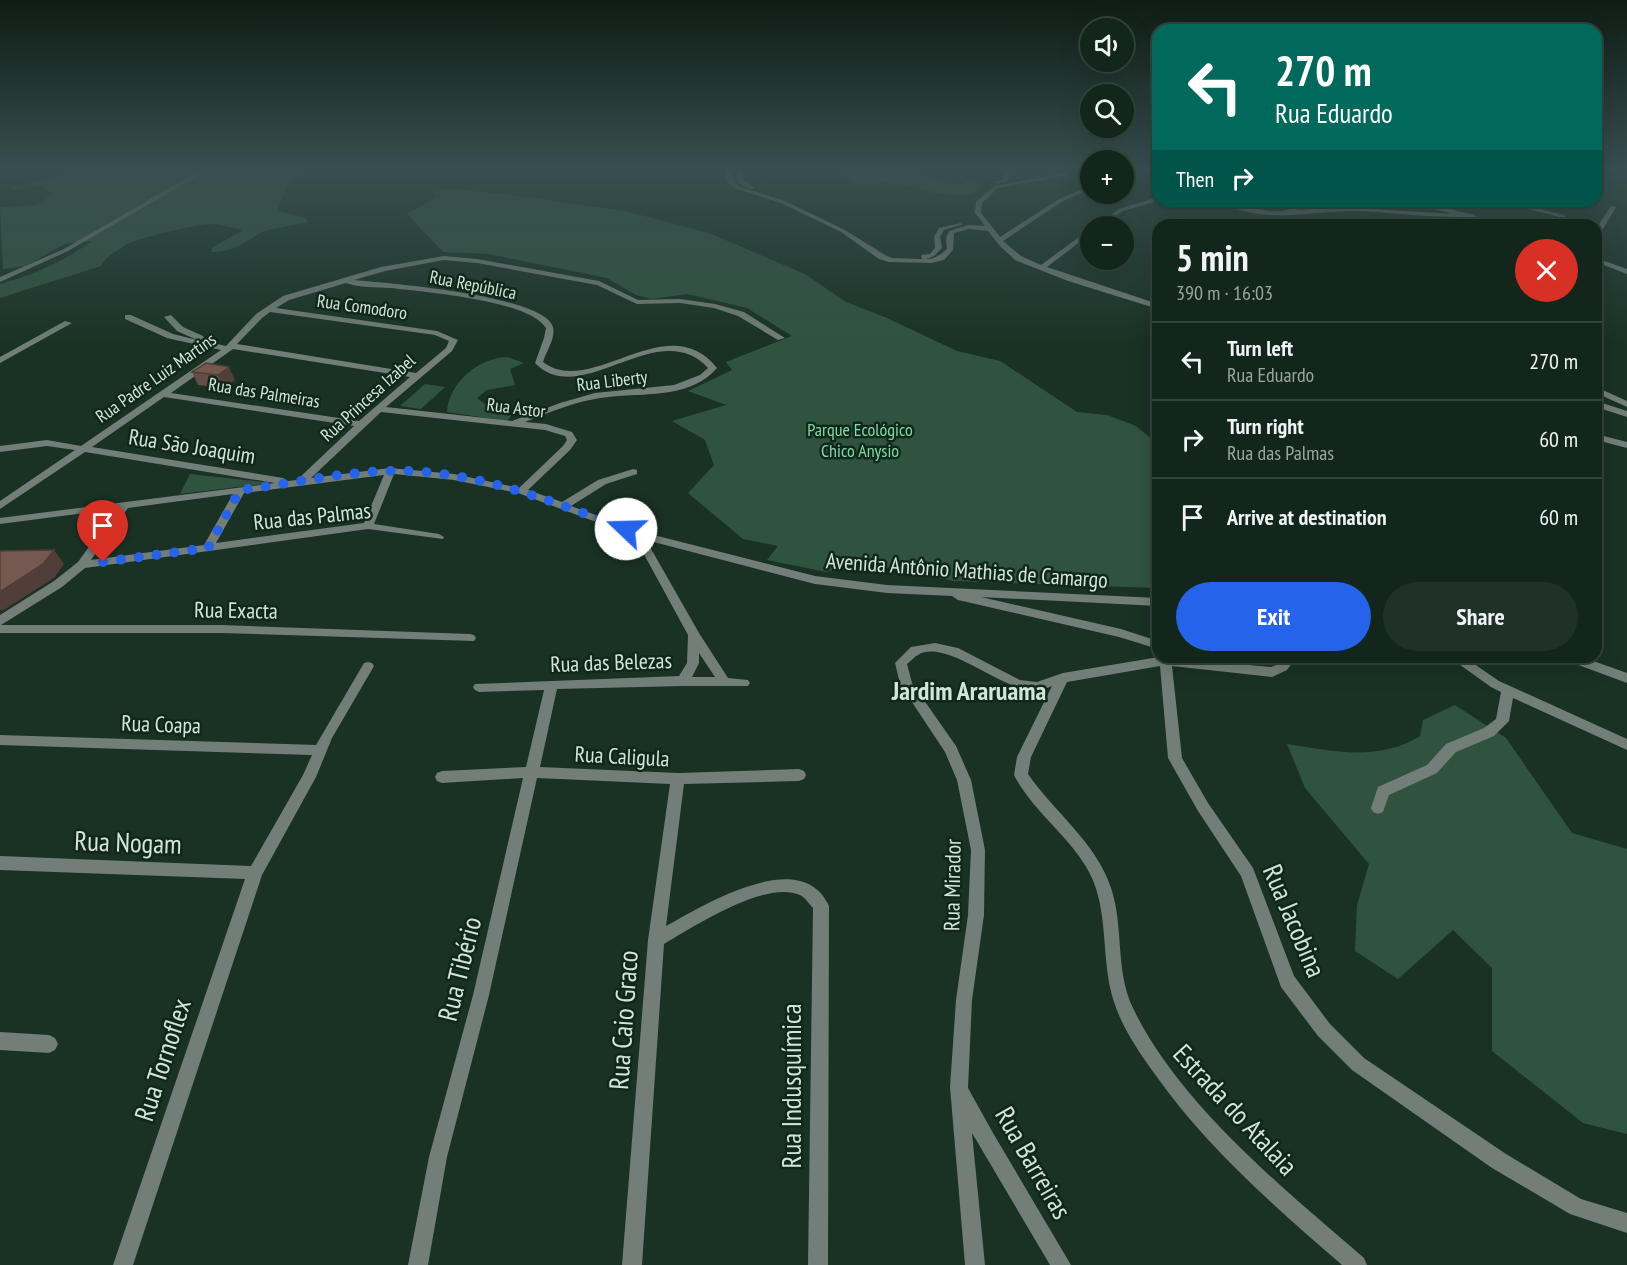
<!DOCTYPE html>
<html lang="en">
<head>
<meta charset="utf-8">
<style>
  body { margin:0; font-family:"PT Sans Narrow",sans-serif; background:#203228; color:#f1f3f6; height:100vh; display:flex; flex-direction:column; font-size:22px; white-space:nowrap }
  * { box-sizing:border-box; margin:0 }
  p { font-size:20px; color:#9da5a3 }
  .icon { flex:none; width:33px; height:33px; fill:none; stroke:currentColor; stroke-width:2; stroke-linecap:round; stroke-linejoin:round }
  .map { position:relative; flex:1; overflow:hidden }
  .sheet { position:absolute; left:1152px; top:219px; width:450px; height:444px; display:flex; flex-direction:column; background:#13261b; border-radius:18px; box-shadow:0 6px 24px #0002,0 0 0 2px #32433a }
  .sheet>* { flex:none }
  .guide { position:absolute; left:1152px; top:24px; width:450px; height:183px; border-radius:18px; box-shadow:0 6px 24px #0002,0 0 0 2px #32433a; background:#00695c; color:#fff; overflow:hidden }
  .buttons { position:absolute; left:1080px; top:18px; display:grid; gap:12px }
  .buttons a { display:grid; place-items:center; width:54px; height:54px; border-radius:50%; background:#13261b; box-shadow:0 6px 24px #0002,0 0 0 2px #32433a; font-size:30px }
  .pin { position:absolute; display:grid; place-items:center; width:51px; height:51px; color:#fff; margin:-62px -26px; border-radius:50% 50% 50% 0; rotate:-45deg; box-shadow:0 0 6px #0007 }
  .pin .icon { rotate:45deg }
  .me { position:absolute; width:66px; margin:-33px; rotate:291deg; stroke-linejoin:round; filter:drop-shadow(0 0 4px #0008) }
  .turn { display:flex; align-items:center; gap:21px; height:126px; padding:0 24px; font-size:27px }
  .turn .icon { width:78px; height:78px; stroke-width:2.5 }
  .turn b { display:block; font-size:42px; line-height:51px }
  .then { display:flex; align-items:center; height:57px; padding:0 24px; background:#0003; gap:12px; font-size:22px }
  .round { display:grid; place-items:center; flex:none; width:63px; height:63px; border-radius:32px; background:#203228 }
  .headline { display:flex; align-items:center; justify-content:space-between; height:102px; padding:0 24px }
  h1 { font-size:36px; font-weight:700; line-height:45px }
  .primary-button { display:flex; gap:12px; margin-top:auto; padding:12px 24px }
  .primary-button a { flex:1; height:69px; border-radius:36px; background:#2563eb; color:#fff; font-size:24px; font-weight:700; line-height:69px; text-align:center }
  .primary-button a+a { background:#203228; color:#f1f3f6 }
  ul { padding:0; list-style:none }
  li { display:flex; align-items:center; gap:18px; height:78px; padding:0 24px; border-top:2px solid #32433a }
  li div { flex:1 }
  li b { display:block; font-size:22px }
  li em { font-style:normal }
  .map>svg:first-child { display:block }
</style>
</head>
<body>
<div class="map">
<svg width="1627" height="1265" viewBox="0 0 1627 1265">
  <rect width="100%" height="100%" fill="#193224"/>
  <!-- green -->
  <path fill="#30533f" d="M99,168H199L188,174C209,179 215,171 234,168C256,165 279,169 300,173L288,184L277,211L304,217L308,222C299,225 267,229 262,232C244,243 233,252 211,252L212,248L243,230C240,229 215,223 212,224C198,224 142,237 130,243C120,248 106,256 101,266L0,298V284C33,275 65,261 92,241L65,244L25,266L3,269L0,207L36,205L53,194L42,186L13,190L10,187Z
    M834,168H905L916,175L959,185L968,180L980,184V189C961,205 913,184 889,183C879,182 866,187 857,184C847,181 842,174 834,168Z
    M447,189L505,194L625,211L709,233L805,274L846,302L887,318L957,351L1000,361L1077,412L1107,415L1136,426L1158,444V588L954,581L859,562L826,572L767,560L778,546L743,539L688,493L714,465L705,440L672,421L726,405L688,391L732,370L726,362L792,336L747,308L687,294L651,299L636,295L607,278L488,254L443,252L407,214L437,197L433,192Z
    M507,357L524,363L510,369L515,385L487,390L477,398L488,406L514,412L507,421L447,412C449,383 478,358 507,357Z
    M425,384L445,387L421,409L400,406Z
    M190,474L271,483L180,494Z
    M1455,705L1506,738L1572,833L1627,849V1134L1583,1123L1492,1051V968L1453,930L1398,979L1355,951L1357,905L1369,864L1305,788L1287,744C1331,751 1379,762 1420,736L1423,720Z"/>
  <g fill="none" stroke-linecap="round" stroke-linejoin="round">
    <!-- minor -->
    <path fill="#727e77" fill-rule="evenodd" d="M204,168H212L68,251L0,282V277L64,249Z
      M724,168H730L734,182L738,186L785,201L845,230L885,255L892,258L922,259L921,255L930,254L935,248L934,237L939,228L961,223V225L944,230L940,237L942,248L934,256L926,259C935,259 940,255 947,249L946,238L949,231L969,225L985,226L975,213L976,202L994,186L1071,172L1069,175L998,188L982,203L981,213L1000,237L1059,199L1090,186V190L1063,201L1003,241L1021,256L1041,265L1090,229V234L1047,267L1158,304V309L1068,281L1015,260L999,245L988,231L969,229L954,233L953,250L944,260L931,263L889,262L879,259L841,232L781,203L734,188L728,183Z
      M736,168H742L744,181L754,187V189H750L739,183Z
      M1004,168H1010L1008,181L995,184V182L1002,180Z
      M1149,168L1158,169L1124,179V175Z
      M1158,197V201L1123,211L1101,226H1094L1119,209Z
      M1221,201C1242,201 1261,214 1283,211C1294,209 1303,201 1315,201L1296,210L1343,207L1452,214L1405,201H1416L1466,213L1474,214L1475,216L1508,225C1493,225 1478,217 1463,217C1427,217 1392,213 1357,211C1316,210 1257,226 1221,201Z
      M1496,201H1507L1564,215L1567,219L1562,225H1555L1560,217Z
      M1611,206L1616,207L1603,229L1596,234V229Z
      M444,256L477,259L599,281L638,300L680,299L715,304L744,312L785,338L778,340L738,316L714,308L680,303L637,304L597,285L477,263L444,260L385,271L354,280C386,283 544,295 553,327C556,338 546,352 543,362C591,399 668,305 717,368C688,402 635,391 595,399C571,403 548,413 525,422L546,424L572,432L577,440L570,450L528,490L562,502L598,480L633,469L637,470V474L606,484L571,506L642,532L815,576L887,585L1158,598V606L981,597L1121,629L1158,641V649L1119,637L958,600L952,596L887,593L815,584L646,540L699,633L728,678L748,680L750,683L748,686H683L557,689L540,767L678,773L799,769L804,771L806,775L804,779L799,781L684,784L666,926C704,905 801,845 829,906L828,1265H808L813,908C809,904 806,898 800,895C765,880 695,926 664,944L642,1265H622L648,940L670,784L537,778L489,995L447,1157L428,1265H408L429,1157L473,995L523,778L442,783L437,781L435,777L437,773L442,771L526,767L544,690L479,692L475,690L473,687L475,684L679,676L687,663L688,635L634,536L518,493L454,480L394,474L374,524L439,534L444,537L443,539L368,529L85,568L62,587L1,625H221L470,634L474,635L476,638L474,641L221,633H0V615L54,581L78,562L116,509L0,524V518L275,483L85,452L0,509V501L75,450L47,446L0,452V446L47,440L81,446L221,350L167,338L125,319V315H131L173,334L197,340L177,331L164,317L171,315L183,327L203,336L204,338L200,340L226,346L256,314L283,296L381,267ZM346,283C359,288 377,287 391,288C424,292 529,300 546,328L544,338L535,363C581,411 658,314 708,368L700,375L674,385L595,393L560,403L512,421L386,407L452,351L458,340L437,331L276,308L289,300ZM270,312L435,335L449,341L446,348L416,373L237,344L262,318ZM233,349L410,377L359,421L171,393ZM164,397L354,426L297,480L288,481L283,478L92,447ZM381,412L545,430L565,436L567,440L563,446L519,488L454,474L390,468L311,478ZM384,475L364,523L216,543L244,493ZM233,494L204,545L91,560L128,508ZM699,653L715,677H692L699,663Z
      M1596,258L1627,269V274L1596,262Z
      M65,321L72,323L0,363V357Z
      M1596,387L1627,401V407L1596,393Z
      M1596,401L1627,411V417L1596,407Z
      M1596,434L1627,442V448L1596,440Z
      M935,643L958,648L1020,680L1037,682L1063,673L1159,657L1271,667L1279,664L1283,657H1296L1287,670L1272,677L1172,666L1182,758L1208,803L1253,868L1294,976L1330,1024L1364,1058L1506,1154L1581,1199L1627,1213V1233L1570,1214L1492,1168L1352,1070L1318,1036L1281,987L1241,876L1198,811L1168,758L1160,666L1067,682L1031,757L1028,774C1055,813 1096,842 1111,888C1124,926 1115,971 1133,1008C1179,1104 1284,1189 1364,1258L1367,1265H1342C1274,1206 1206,1147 1154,1073C1138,1051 1122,1027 1114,1002C1100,960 1110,912 1089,872C1070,836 1033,812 1014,775L1017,757L1052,686C1047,688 1041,692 1035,691C1000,690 946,638 918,655C914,657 911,661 907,664L912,683L956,746L971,780L985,850L984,915L972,1000L968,1088L993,1133L1071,1265H1050L972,1133L985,1265H965L950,1087L956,1000L968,915L971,850L957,780L945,752L900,684L895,663L911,647Z
      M1449,657H1464L1499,681L1627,739V750L1513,698L1509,721L1494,736L1456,752L1437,773L1389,795L1383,812L1378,814L1373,812L1371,808L1378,787L1427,765L1446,744L1484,728L1496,719L1501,692L1491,687Z
      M1563,657H1582L1627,673V683L1565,660Z
      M368,662L372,663L374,666L332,738L316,777L262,875L133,1265H113L245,879L0,870V856L251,866L303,775L312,755L0,745V735L316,745L364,663Z
      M0,1032L49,1035L55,1038L58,1044L55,1050L49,1053L0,1050Z"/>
  </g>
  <!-- wall -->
  <path fill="#654c45" d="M206,363L235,380L224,388L198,385L192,372Z"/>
  <!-- shaded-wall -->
  <path fill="#523e38" d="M229,367L235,380L224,388L218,375Z
    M54,550L64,564L54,578L2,611L0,609V592Z"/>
  <!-- building -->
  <path fill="#755850" stroke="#523e38" stroke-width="1.5" d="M206,363L229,367L218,375L192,372Z
    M54,550L43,564L0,592V551Z"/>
  <!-- sky -->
  <linearGradient id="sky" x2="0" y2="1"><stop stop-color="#0e1c14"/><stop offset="0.49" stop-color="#384f50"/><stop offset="1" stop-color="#384f50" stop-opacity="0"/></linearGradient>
  <rect width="1627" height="345" fill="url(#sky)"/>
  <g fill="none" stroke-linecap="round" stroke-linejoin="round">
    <!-- route -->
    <path stroke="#2563eb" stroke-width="10" stroke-dasharray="0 18" d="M103,562L208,548L240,490C290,484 341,472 391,471C472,469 551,501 626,529"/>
  </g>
  <g text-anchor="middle" stroke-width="5" stroke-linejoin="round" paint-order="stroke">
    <!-- far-street labels -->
    <g font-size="18" fill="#d5e4da" stroke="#0f281a">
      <text transform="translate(473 285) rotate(11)" y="6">Rua República</text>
      <text transform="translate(362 307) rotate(8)" y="6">Rua Comodoro</text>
      <text transform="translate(156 378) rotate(-35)" y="6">Rua Padre Luiz Martins</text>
      <text transform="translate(612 381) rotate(-7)" y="6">Rua Liberty</text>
      <text transform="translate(264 393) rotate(9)" y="6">Rua das Palmeiras</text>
      <text transform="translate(368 398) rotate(-42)" y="6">Rua Princesa Izabel</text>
      <text transform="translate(516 408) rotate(7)" y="6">Rua Astor</text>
    </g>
    <!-- far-park labels -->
    <g font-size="18" fill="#82daa8" stroke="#0f281a">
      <text x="860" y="436">Parque Ecológico<tspan x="860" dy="21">Chico Anysio</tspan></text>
    </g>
    <!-- street labels -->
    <g font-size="22" fill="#d5e4da" stroke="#0f281a">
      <text transform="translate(192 446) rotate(9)" y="8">Rua São Joaquim</text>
      <text transform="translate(312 516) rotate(-6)" y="8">Rua das Palmas</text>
      <text transform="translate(967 570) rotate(4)" y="8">Avenida Antônio Mathias de Camargo</text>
      <text transform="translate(236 610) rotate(1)" y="8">Rua Exacta</text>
      <text transform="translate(611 662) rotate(-2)" y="8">Rua das Belezas</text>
      <text transform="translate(161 724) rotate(2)" y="8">Rua Coapa</text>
      <text transform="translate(622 756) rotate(3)" y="8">Rua Caligula</text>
      <text transform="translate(952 885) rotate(-89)" y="8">Rua Mirador</text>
    </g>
    <!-- quarter labels -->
    <g font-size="26" font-weight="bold" fill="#d5e4da" stroke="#0f281a">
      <text x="969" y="700">Jardim Araruama</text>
    </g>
    <!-- near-street labels -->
    <g font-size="27" fill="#d5e4da" stroke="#0f281a">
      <text transform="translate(128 843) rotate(2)" y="9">Rua Nogam</text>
      <text transform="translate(1294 921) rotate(67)" y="9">Rua Jacobina</text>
      <text transform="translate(460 969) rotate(-76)" y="9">Rua Tibério</text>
      <text transform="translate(624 1020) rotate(-86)" y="9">Rua Caio Graco</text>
      <text transform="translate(163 1060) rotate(-72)" y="9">Rua Tornoflex</text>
      <text transform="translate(792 1086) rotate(-90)" y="9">Rua Indusquímica</text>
      <text transform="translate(1235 1110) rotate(47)" y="9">Estrada do Atalaia</text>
      <text transform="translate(1033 1163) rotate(60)" y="9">Rua Barreiras</text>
    </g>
  </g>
</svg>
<div class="buttons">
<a><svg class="icon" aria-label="sound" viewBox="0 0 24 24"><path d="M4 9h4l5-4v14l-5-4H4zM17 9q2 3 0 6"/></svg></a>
<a><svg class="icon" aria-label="search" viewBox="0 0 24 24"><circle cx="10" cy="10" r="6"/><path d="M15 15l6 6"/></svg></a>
<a>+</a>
<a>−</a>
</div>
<div class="pin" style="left:103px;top:562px;background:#d93025"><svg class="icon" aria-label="arrive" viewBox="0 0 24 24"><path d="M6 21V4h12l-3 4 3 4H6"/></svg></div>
<svg class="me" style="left:626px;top:529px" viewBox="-20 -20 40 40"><circle r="19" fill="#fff"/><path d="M0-13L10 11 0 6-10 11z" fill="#2563eb"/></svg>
<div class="guide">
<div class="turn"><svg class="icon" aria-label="left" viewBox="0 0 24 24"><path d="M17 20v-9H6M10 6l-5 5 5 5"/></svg><div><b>270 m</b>Rua Eduardo</div></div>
<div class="then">Then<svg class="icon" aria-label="right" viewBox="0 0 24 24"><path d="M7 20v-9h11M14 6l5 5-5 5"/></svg></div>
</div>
<section class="sheet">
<div class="headline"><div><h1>5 min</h1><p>390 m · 16:03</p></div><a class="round" style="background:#d93025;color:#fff"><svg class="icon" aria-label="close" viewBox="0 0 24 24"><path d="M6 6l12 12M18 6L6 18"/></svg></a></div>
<ul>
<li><svg class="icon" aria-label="left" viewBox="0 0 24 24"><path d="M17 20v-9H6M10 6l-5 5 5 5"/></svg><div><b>Turn left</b><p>Rua Eduardo</p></div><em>270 m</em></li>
<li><svg class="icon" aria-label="right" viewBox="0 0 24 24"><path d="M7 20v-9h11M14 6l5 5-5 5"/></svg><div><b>Turn right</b><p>Rua das Palmas</p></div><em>60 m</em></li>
<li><svg class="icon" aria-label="arrive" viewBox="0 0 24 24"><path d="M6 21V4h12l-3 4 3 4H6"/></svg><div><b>Arrive at destination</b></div><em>60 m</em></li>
</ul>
<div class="primary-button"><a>Exit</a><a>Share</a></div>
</section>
</div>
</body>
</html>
